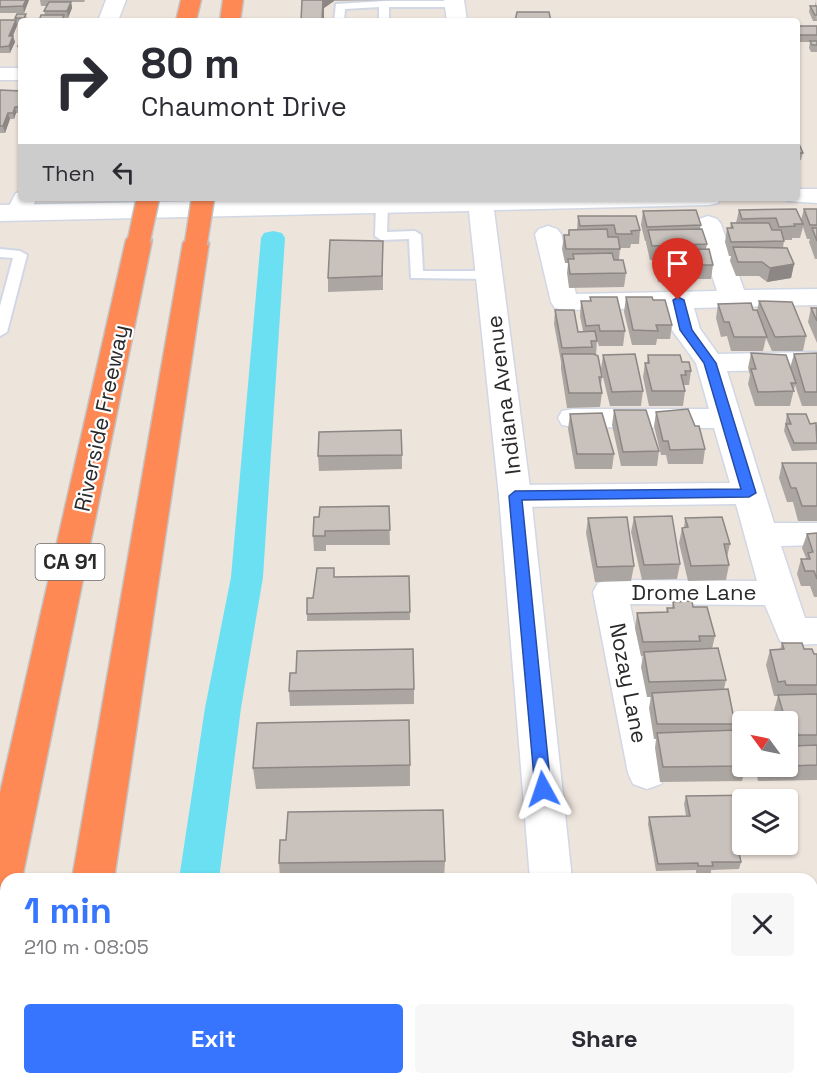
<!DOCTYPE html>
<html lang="en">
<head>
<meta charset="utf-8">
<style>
  body { margin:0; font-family:"Space Grotesk",sans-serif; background:#f7f7f7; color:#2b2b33; height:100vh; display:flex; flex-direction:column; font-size:22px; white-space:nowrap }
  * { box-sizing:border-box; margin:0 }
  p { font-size:20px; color:#7c7c81 }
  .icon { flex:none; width:33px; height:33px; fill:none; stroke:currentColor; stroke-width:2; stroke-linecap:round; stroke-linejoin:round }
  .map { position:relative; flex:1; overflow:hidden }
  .panel { position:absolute; left:0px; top:873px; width:818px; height:212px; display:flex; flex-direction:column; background:#fff; border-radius:18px 18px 0 0; box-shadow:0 2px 4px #0004 }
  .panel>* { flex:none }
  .top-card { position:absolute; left:18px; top:18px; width:782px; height:183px; border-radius:6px; box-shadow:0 2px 4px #0004; background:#fff; color:#2b2b33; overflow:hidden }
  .needle { width:39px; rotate:303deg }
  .buttons { position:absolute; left:732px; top:711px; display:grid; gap:12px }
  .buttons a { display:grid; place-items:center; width:66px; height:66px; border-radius:6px; background:#fff; box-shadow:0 2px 4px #0004; font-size:30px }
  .pin { position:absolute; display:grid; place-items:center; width:51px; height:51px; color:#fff; margin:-62px -26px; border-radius:50% 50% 50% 0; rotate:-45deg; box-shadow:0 0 6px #0007 }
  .pin .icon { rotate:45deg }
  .me { position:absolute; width:66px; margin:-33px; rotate:355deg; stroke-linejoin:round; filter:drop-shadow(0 0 4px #0008) }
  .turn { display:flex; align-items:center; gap:21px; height:126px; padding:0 24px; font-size:27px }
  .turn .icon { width:78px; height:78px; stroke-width:2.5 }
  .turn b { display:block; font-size:42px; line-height:51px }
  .then { display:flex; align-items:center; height:57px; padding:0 24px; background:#0003; gap:12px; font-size:22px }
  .round { display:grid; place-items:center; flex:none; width:63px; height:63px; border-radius:6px; background:#f7f7f7 }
  .summary { display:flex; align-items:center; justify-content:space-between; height:102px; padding:0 24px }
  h1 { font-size:36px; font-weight:700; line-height:45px; color:#3775ff }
  .button { display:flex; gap:12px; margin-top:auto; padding:12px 24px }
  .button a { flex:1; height:69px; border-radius:6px; background:#3775ff; color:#fff; font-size:24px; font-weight:700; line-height:69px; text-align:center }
  .button a+a { background:#f7f7f7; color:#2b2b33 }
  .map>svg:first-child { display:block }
</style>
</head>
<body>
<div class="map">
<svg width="817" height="1084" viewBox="0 0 817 1084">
  <rect width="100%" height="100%" fill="#ede4dc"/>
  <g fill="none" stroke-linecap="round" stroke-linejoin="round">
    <!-- canal -->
    <path fill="#6be0f3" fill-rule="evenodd" d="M273,231L282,233L285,238L263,577L241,708L219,879H179L205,708L231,577L261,238L264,233Z
      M156,1078H200L199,1084H155Z"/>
    <!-- service casing -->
    <g stroke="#d1d7e4" stroke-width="4">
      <path id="service" d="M384,1H455L460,4L455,7H389V21H379V7L345,9L344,21H334L336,4Z
        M382,201L388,205L387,232L415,231L421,235L423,271H489L496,275L489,279L411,278L409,239L381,240L375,236L376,205Z
        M0,249L20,251L27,255L7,332L0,336V306L13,258L0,257Z"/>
    </g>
    <!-- minor casing -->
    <g stroke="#d1d7e4" stroke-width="3">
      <path id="minor" d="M106,0H126L118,21H98Z
        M0,68H21V80H0Z
        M21,192V198H37L27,217L18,219L9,217L6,212L16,193Z
        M708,216L717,219L721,224L744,290L817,289V305L694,308L700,329L718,354L817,352V370L727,371L774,523H817V545L781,546L805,618H817V644L792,645L780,641L765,605L630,604L666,773L661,784L647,789L633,784L628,773L593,592L598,583L610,580L757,581L736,504L515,507L504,504L499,496L504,488L515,485L730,483L714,428L573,427L562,425L558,418L562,411L573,409H709L696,363L672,330L667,308L565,310L555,308L551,302L535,234L539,229L548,226L557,229L561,234L576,294L717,291L695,224L699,219Z
        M812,918H817V956H812Z"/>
    </g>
    <!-- tertiary casing -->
    <g stroke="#d1d7e4" stroke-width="3">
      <path id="tertiary" d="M444,0H464L467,21H447Z
        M796,189H817V203L787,201L785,198H796Z
        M357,198H721L718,203L709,205L494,210L531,496L572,879H530L499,496L469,211L0,221V205Z
        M552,1078H598L599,1084H553Z"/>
    </g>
    <!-- motorway casing -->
    <g stroke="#c3c3c3" stroke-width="3">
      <path id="motorway" d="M181,0H201L196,21H176Z
        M223,0H243L240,21H220Z
        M139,232L148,235L152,240L22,879H6V900L0,902V793L126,240L130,235Z
        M196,235L205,238L209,243L114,879H72L183,243L187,238Z
        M38,1078H84L83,1084H37Z"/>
    </g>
    <!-- service -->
    <use href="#service" fill="#fff" fill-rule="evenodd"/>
    <!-- minor -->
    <use href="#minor" fill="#fff" fill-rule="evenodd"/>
    <!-- tertiary -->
    <use href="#tertiary" fill="#fff" fill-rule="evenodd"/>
    <!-- motorway -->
    <use href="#motorway" fill="#ff8955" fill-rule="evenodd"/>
    <!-- motorway-bridge casing -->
    <g stroke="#c3c3c3" stroke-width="25" stroke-linecap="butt">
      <path id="motorway-bridge" d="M139,240L148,198
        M196,243L203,198"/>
    </g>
    <!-- motorway-bridge -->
    <use href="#motorway-bridge" stroke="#ff8955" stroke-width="22"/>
  </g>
  <!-- wall -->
  <path fill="#aca6a2" d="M0,0H29L24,13H0Z
    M40,0H85L84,2H71L72,8L68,18H65V21H39L45,15L44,11L47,6H41Z
    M302,0H393L334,1L324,8Z
    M816,0L817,21H813L809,12L810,6H815Z
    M26,14L27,21H21V25H17L13,36L15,42L10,53H0V20H15V18Z
    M796,26H817V52H811L809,48L810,42H796Z
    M21,38V52H19L18,46Z
    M0,90L21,91V113H16L14,119H10L5,133H0Z
    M796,115L799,119L798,126H796Z
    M796,137L803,153L801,160H796Z
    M804,209H817V259H815L809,242L810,239H807L803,227L800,238H792V240H784L783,248L794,264L791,278L767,282L759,276H736L730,261L731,256H729L725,242L727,228H730L731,223H736L739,210L801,220Z
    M643,211L701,225L700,229L707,244L706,249L713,265L711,279H689V282H686L685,285L658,282L654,265V260H650L646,243V241H645L641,225Z
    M578,216L640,230L639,244H631L630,248H620L619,260L626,273L624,287L569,288L567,273L568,263H565L562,249L564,235H568L569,230H577Z
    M383,241V290L328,292V278Z
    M590,297L625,331L623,346H599L597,340L596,355L602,377L601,385L602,393L600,407L567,408L561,369V362L554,324L555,310L578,332L583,331L580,316L581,301H590Z
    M626,297L653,300L672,325L670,339H657L656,345H632L624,312Z
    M759,301L806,336L803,351H772L766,338L763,351H731L727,336L721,337L716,318L718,304L757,311Z
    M811,308H817V343L808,322Z
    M751,353L790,368L794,354L817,353V406H802L795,385L790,406H755L748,384L750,375L748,368Z
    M603,355L643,391L641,406H610L601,369Z
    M648,355L682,362L691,371L689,385H684L685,391L683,406H649L643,377L645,363H647Z
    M614,410L659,451L657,466H621L612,425Z
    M656,412L695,426L705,449L703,464H668L666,455H661L654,426Z
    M570,414L614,454L612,469H575L568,429Z
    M787,414L810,424L817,425V450L792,451L784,431Z
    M402,455V469L319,471L318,456Z
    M782,463H817V521H798L793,502H787L779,478Z
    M389,506L390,545H326V551H314L313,536L319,517Z
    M634,517L680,564L677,579L642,580L631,532Z
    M588,518L634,566L631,581L595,582L586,533Z
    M685,518L730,544L727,557L729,565L726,580L688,581L679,543L682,528H684Z
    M817,533V597H814L810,586H801L797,574L801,559H806V558L802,548L807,534Z
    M409,576L410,620L307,621V614L313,598L335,577Z
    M673,602L693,607L715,636L712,649L726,680L724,689L735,724L734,730L746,766L742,781L660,782L655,748L656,739H654L649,708L651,697H647L641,667L643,656H641L635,628L637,613L666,612L667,608H672Z
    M782,643L804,649L814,654H817V780L758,781L755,766H788V722H777L774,710L778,696H774L766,665L770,650H780Z
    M414,689V704L290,706L289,691Z
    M410,765V786L256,789L253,768Z
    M686,796L742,800V841H737L741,862L739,869L711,870V873H696V870L656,871L648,824L649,817L686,816L684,804Z
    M286,840L445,861L444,879H280L279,863Z
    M246,1078H429L247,1083Z"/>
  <!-- shaded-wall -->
  <path fill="#8c8784" d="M26,0H29L24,13L23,6Z
    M323,0H334V1L324,8V21H322Z
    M71,2L72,8L68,18L67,11Z
    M16,20L17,26L10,42L9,36Z
    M13,36L15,42L10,53L9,46Z
    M15,107L16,113L14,119L13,113Z
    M8,113L10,119L5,133L3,126Z
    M794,264L791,278L767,282L770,268Z"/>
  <!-- building -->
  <path fill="#c8c1bc" stroke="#8c8784" stroke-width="1.5" d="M0,0H26L23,6L0,7Z
    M302,0H323L322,21H301Z
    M49,2H71L67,11H44Z
    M810,6H817V15H815Z
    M517,12H549L551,21H515Z
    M17,14H26L24,18H15Z
    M41,15H64L62,21H39Z
    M762,19H769L770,21H763Z
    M0,20H16L9,36H13L9,46L0,47Z
    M796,26H817V35H796Z
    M21,38V45L18,46Z
    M810,41H817V45H812Z
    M0,90L21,91V107H15L13,113H8L3,126H0Z
    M796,137L803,153H796Z
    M796,209L803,224H794L795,226L779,227L776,218L742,219L739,210Z
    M804,209H817V225H810Z
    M696,210L701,225L647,227L643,211Z
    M578,216H636L640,230L631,231L632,234H616L614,225L580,226Z
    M731,223H769L772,230H781L784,241L731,242L727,228H733Z
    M812,228H817V241Z
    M607,229L608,237H618L620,249H566L564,235H569V230Z
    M702,229L707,244L652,246L648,230Z
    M330,240L383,241L382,276L328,278Z
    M733,247L787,248L794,264L770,268L762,262H738Z
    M709,249L713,265H690L691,268H687V271L660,268L656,251Z
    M612,253L614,260H623L626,273L570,274L568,259H574L573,254Z
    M590,297H617L625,331H600L599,325L586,326L581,301H591Z
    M626,297H652L653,300H665L672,325H656L658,331L633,330Z
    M759,301L792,302L806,336L775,337Z
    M751,303L753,310H757L767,337H734L729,322H724L718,304Z
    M811,308H817V321Z
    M555,310H574L578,332L595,331L597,341H591L592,347L562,348Z
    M751,353L786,355L796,383H791L794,391L758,392L751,369H756Z
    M817,353V392H805L794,354Z
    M562,354H594L598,356L602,377H599L602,393H569Z
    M635,354L643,391L612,392L603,355Z
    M648,355H680L682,362H689L691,371H685L686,375H681L685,391H652L645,363H649Z
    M688,409L695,426H699L705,449L670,450L668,441H663L656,412Z
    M614,410H646L659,451L623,452Z
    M602,413L614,454H577L570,414Z
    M787,414H806L810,424L816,423L817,443H794L786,424H791Z
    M401,430L402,455L318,456L319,432Z
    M782,463H817V506H802L796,488H791Z
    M389,506L390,530L325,531V536H313L314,517H319L320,507Z
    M672,516L680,564L644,565L634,517Z
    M627,517L634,566L597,567L588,518Z
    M722,517L730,544H724L729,565L691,566L682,528L688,527L685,518Z
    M817,533V579L814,571H805L801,559H810L808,553L813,552L807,534Z
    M317,568H334V577L409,576L410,612L307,614V598H313Z
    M692,601L693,607H707L715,636H699L700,641L643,642L637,613L668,612L667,608H674L673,602Z
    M782,643H802L804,649H812L814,654H817V685H786L785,681L778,682L770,650L784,649Z
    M718,648L726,680L649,682L644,652Z
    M413,649L414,689L289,691L290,673H296L297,651Z
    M728,689L735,724H657L652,693Z
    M817,694V735H798L794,718L785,719L778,695Z
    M409,720L410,765L253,768L257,723Z
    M788,726L793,746L817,745V765L788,766Z
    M737,730L742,751V766H743L663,767L657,733Z
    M761,795L762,800H742V834H735L741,862H712L713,866H698V863L658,864L649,817L690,816L686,796Z
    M443,810L445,861L279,863L280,840H286L288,812Z"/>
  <!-- route -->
  <path fill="#3775ff" stroke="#244ca6" stroke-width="1.5" d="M678,297L684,300L692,330L716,363L756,493L749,497L522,500L551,789L548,794H537L535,789L509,496L515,491L741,489L704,363L680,330L673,300Z"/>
  <g text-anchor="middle" stroke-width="4.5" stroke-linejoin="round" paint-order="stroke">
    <!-- shield labels -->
    <rect fill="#fff" stroke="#6a6a6a" stroke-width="1.5" x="35.5" y="544" width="69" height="36" rx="4.5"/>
    <g font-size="21" font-weight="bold" fill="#2a2a2a">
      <text x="70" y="569">CA 91</text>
    </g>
    <!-- street labels -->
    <g font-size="22" fill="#2a2a2a" stroke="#fff">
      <text transform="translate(503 395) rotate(-97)" y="8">Indiana Avenue</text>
      <text transform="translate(101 418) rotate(-78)" y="8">Riverside Freeway</text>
      <text x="694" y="600">Drome Lane</text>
      <text transform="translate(629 683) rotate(79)" y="8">Nozay Lane</text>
    </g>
  </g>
</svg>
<div class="buttons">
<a><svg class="needle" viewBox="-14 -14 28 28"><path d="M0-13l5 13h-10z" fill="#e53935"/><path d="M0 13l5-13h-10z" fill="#7c7c81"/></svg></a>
<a><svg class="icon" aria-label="layers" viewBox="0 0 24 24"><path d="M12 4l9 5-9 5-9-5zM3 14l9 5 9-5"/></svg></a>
</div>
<div class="pin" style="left:678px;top:300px;background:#d93025"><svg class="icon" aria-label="arrive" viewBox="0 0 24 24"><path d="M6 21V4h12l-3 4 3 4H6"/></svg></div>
<svg class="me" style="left:543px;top:789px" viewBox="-20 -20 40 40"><path d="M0-17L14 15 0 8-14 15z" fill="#3775ff" stroke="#fff" stroke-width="4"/></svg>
<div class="top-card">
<div class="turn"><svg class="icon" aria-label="right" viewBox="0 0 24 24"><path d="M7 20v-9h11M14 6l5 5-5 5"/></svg><div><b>80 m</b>Chaumont Drive</div></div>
<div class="then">Then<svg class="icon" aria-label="left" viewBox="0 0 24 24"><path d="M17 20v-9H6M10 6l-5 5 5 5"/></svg></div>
</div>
<section class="panel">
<div class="summary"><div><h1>1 min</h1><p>210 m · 08:05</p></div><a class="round"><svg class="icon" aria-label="close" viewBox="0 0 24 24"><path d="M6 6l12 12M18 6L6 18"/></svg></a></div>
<div class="button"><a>Exit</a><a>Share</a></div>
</section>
</div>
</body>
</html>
